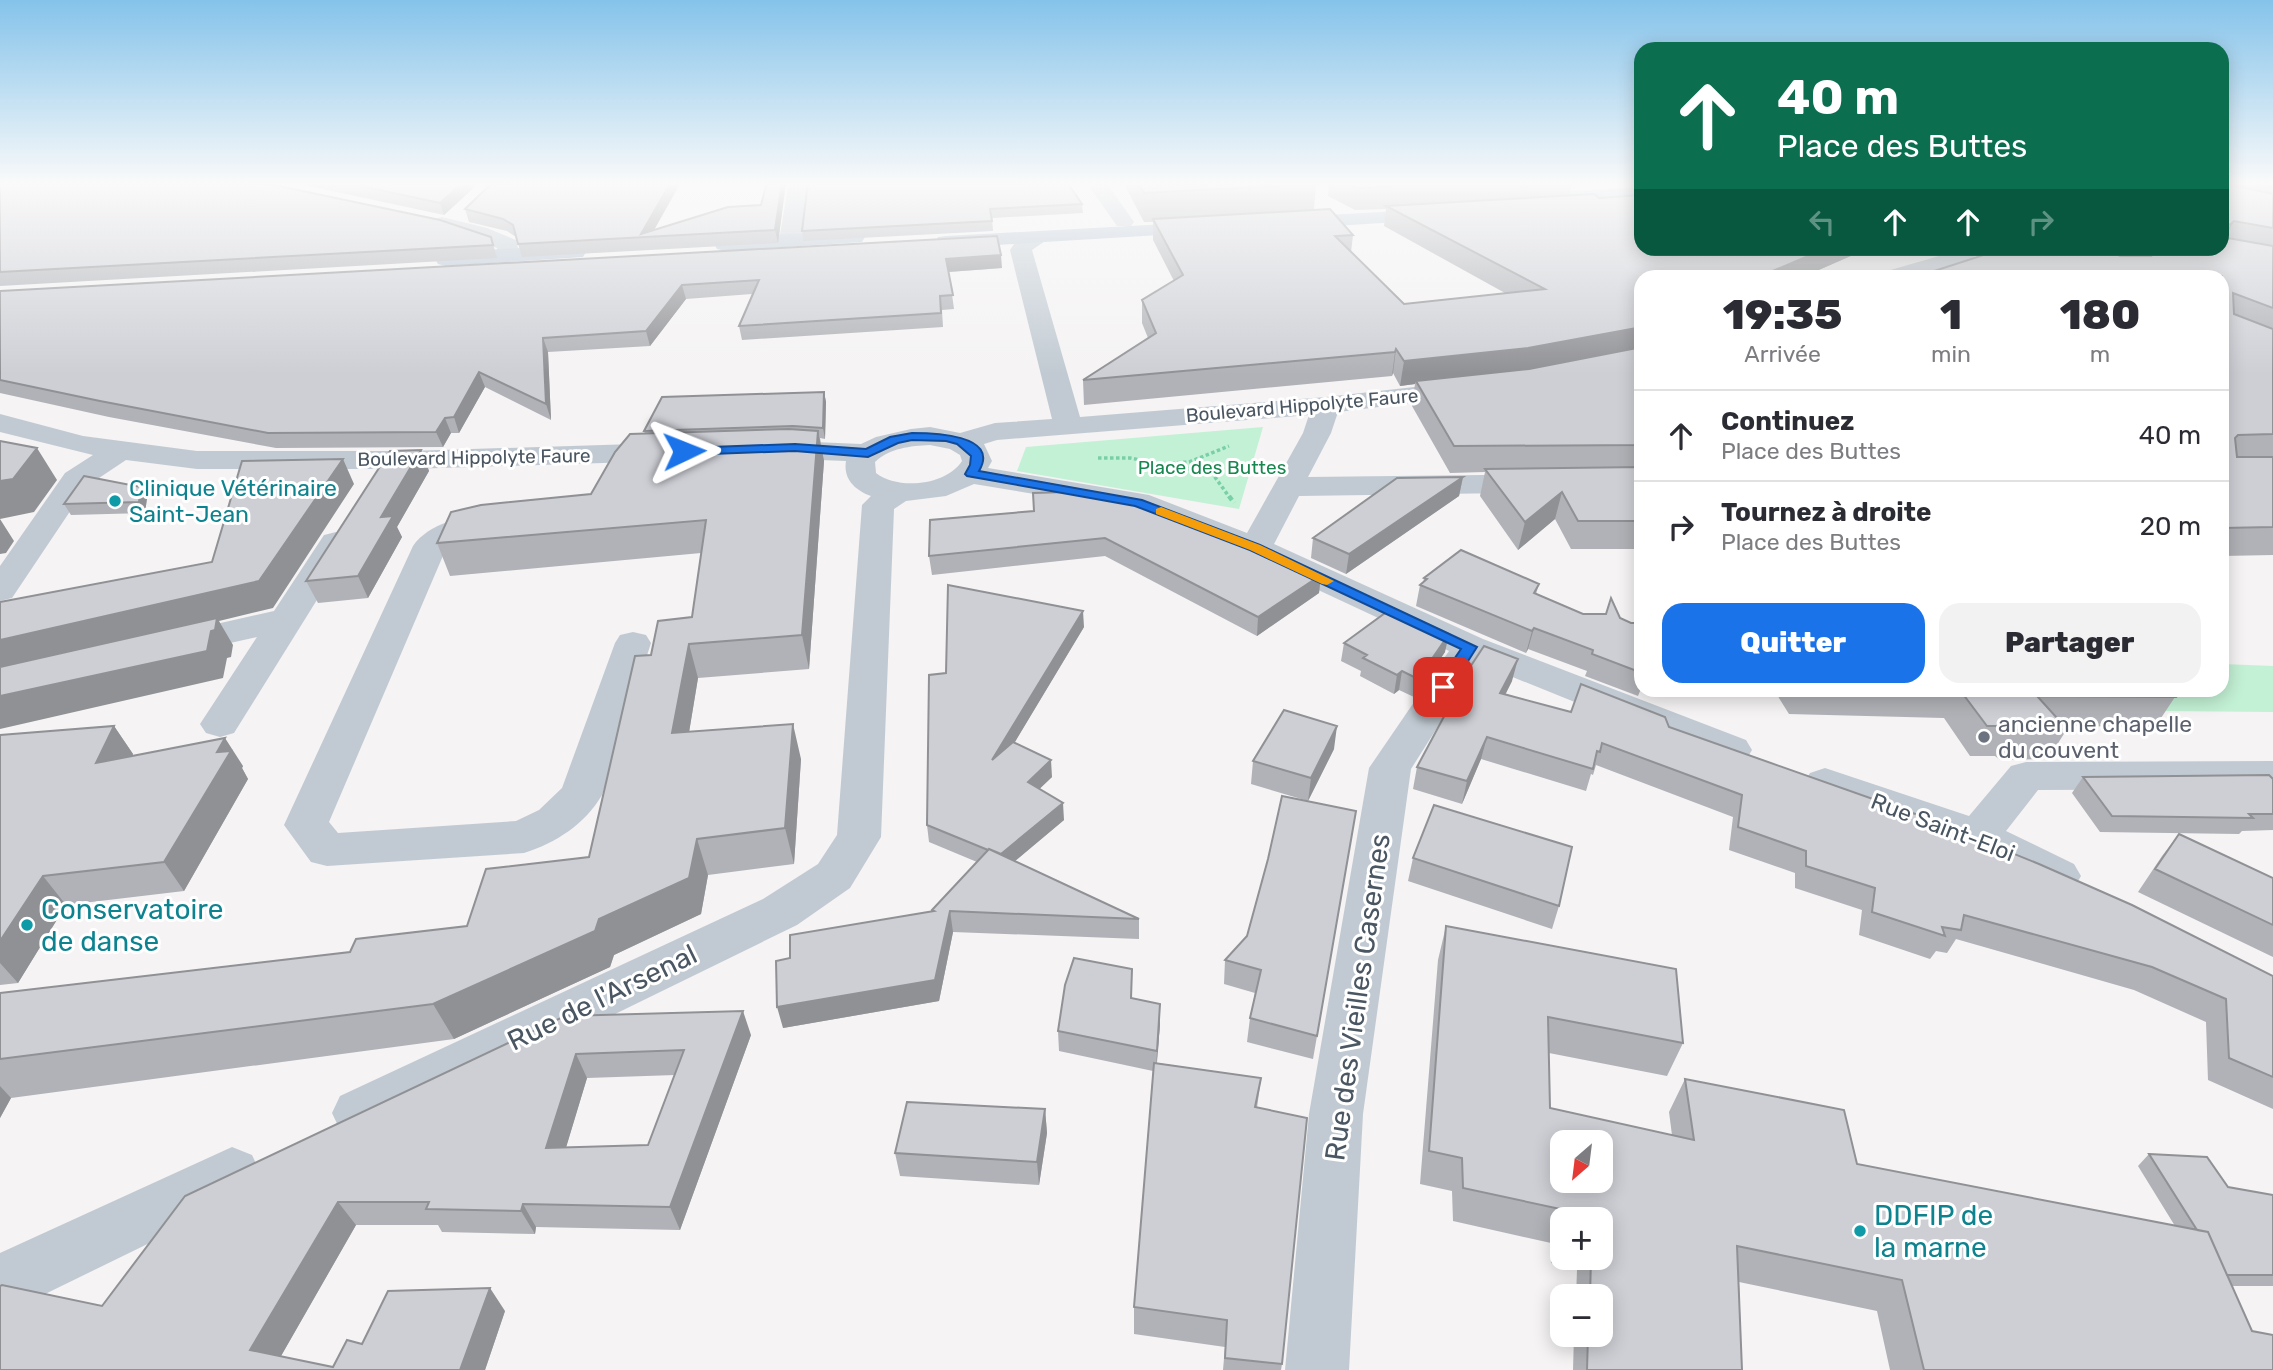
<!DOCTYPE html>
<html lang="fr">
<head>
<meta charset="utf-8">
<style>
  body { margin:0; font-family:Rubik,sans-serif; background:#f2f2f3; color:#2b2b33; height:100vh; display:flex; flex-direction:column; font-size:26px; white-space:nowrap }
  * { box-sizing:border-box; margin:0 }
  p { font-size:23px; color:#7c7c81 }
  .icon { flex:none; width:38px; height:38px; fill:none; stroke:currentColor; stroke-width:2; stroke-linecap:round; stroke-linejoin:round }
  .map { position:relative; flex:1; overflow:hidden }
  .side { position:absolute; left:1634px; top:270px; width:595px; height:427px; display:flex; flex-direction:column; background:#fff; border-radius:21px; box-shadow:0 4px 18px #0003 }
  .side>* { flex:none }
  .top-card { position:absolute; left:1634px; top:42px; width:595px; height:214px; border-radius:21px; box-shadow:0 4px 18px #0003; background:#0b6e4f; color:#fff; overflow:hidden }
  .needle { width:46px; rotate:208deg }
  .tools { position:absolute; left:1550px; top:1130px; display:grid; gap:14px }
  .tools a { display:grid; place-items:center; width:63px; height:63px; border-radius:14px; background:#fff; box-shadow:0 4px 18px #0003; font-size:35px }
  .pin { position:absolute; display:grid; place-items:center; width:60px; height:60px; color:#fff; margin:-30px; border-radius:14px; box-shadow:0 4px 10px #0006 }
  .me { position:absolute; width:77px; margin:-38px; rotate:88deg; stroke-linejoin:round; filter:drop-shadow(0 0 5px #0008) }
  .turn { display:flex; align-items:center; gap:24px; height:147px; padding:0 28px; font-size:32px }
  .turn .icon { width:91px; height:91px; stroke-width:2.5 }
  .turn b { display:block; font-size:49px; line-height:60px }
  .lanes { display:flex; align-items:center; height:66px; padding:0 28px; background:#0003; justify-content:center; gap:35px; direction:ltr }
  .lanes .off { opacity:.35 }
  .eta { display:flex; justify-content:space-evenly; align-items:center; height:119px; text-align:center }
  .eta b { font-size:42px; font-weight:800; line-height:49px }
  .primary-button { display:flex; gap:14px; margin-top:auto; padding:14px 28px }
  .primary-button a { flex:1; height:80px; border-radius:21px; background:#1a73e8; color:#fff; font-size:28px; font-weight:800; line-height:80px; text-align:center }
  .primary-button a+a { background:#f2f2f3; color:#2b2b33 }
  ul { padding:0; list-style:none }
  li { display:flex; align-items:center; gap:21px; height:91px; padding:0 28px; border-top:2px solid #e1e1e2 }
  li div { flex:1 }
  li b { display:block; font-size:26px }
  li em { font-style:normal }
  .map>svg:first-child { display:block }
</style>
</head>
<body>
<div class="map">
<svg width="2273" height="1370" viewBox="0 0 2273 1370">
  <rect width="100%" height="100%" fill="#f5f3f3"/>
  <!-- green -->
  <path fill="#c3f1d5" d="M1263,427L1239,509L1017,471L1026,447Z
    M2223,664L2273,666V712L2161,711L2155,690H2222Z"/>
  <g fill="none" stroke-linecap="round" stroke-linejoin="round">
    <!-- path-far2 -->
    <path stroke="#7ad0a6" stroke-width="2.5" stroke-dasharray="2.5 2" stroke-linecap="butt" d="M1313,184L1332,183"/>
    <!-- path-far1 -->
    <path stroke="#7ad0a6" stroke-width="3.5" stroke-dasharray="3.5 2.5" stroke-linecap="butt" d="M1098,458H1130L1212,473L1230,498
      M1171,463L1189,462L1229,446"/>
    <!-- path -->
    <path stroke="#7ad0a6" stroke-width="4.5" stroke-dasharray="5 3.5" stroke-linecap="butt" d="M1229,496L1234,503"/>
    <!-- minor -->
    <path fill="#c1cad2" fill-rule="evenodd" d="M789,182H809L801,240L798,245H782L779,240Z
      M1086,182H1106L1134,222L1131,226H1117Z
      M442,217L487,228L516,240L520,256L517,261H501L497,248L471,238L435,227L432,223L435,219Z
      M1040,231L1048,232L1051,237L1032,250L1080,417L1326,397L1467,381L1477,383L1481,389L1477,395L1338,412L1331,433L1308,477L1642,473V491L1299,496L1274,544L1483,639L1746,740L1752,750L1746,760L1732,764L1718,760L1478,663L1411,769L1363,1114L1349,1370H1285L1309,1114L1369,768L1449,651L1243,555L1131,510L974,484L946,496L906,501L894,509L881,837L850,888L797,925L378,1130L359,1138L340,1130L332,1113L340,1096L763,899L818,864L837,835L862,505L871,496C855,490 843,479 846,461L768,458L758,455L753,449L758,443L768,440L861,444L876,437L911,429L930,427L960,433L995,423L1052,419L1010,250L1018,238ZM1309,415L1303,433L1247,533L1149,495L988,468L992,461L984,444L997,440ZM930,445L950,449L960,455L962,461C946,486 897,490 876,473L875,462C890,448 910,446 930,445Z
      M1958,248H1983C1965,272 1911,279 1884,276L1887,271L1953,252Z
      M0,414L83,436L197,451H409L666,443L676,446L681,452L676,458L666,461L409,469H197L126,460L87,486L12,598L0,601V566L65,473L93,455L0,432Z
      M489,514L500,517L505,524L500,531L469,537L445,551L329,822L338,833L516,821L539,810L562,788L615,643L620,635L633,632L646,635L651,643L602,795C585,824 556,843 524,853L327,866L311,862L284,825L413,546C429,523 463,516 489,514Z
      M336,532L348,535L353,542L234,733L220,737L206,733L200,724L257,637L176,655L163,652L158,644L163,636L274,611L324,535Z
      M2273,761V789L2038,790L2006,831L2074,864L2081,876L2074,888L2058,893L2042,888L1962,847L1810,793L1804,783L1810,773L1825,768L1969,816L2011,766L2026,762Z
      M232,1147L252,1155L261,1174L252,1193L0,1316V1253Z"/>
    <!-- major -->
    <path fill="#b3c2d1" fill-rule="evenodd" d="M1642,187V199L1543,205L1536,203L1533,199L1536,195L1543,193Z
      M1438,209L1445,211L1448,215L1445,219L1288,229L1281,227L1278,223L1281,219L1288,217Z
      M1203,222L1210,224L1214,228L1210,232L946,248L938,247L935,242L938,237L946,236Z
      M854,231L862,232L865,237L862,242L725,251L717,249L714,244L717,239L725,237Z
      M575,245L583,247L586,252L583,257L446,266L438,264L435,259L438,254L446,252Z"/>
  </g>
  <!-- wall -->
  <path fill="#b0b2b7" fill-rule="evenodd" d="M0,182L491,237L497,258L0,286Z
    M290,182H480L444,215Z
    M493,182H681L654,230L761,205L786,182L778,243L522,257L516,237L507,231L469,222L465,209Z
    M808,182L1082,204L1083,213L992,218L993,231L803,241L802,231Z
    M1123,182H1315L1316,184L1314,210L1353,235L1351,253L1404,304L1505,293L1384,226L1386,209L1355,210L1328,196L1329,182H1572L1569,196L1642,248H1869L1805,276H1642V549H1571L1555,519L1518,550L1480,496L1485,472L1450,473L1412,406L1415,384L1400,386L1393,373L1392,376L1084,405L1083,380L1148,338L1142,323V300L1174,281L1153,240V222H1144Z
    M2222,182H2273V555L2222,556V276L2005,248H2222Z
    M1002,268L949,272L954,309L942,310L943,327L742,340L739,326L752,294L686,299L650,346L548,352L551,420L485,387L459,433H451L443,447L276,448L109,417L0,393V291Z
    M824,392L826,402L825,439L820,438L824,461L809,669L698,678L689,732L801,759L794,864L708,875L701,914L614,955L610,967L454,1039L11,1098L0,1118V993L350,952L467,926L589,857L651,655L692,617L701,553L450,576L437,543L591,494L645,434L644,431Z
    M421,450L429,471L397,527L402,537L368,598L318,603L306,581Z
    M1463,477L1459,496L1346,574L1311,558L1313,538Z
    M147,498L145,513L71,515L64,504Z
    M1034,511L1321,575L1319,593L1257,636L1105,556L932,575L929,556Z
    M1424,578L1539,584L1536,594L1583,614L1620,618L1631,623H1642V686L1638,696L1585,676L1587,671L1528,649L1526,653L1416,606L1420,585L1423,583Z
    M1084,627L1014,743L1052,777L1039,789L1064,820L1015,861L1139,919V939L953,932L939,1001L783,1028L790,958L932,911L977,862L929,842L927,825L946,673Z
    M1344,643L1445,652L1414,697L1399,690L1394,694L1360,676L1361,671L1341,661Z
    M1512,681L1505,695L1571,712L1669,727L2273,976V1109L2208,1080L2206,1022L2134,990L1956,939L1947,953L1936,951L1930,959L1859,935L1862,910L1795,888V873L1729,850L1733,817L1596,765L1593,775L1591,774L1586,791L1481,759L1462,804L1413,789L1417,767L1452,701L1453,693Z
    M1774,690H2167L2175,697L2155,727L2064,726L2067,729L2048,759L2000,760L1995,756H1970L1944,718L1789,714Z
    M114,726L133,754L132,756L243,766L242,768L248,779L184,891L66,905L18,983L0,985V735Z
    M1334,749L1308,801L1251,784L1253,761Z
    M2083,777L2273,779V830L2242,831L2239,834L2100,832L2072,793Z
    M2179,834L2273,878V957L2138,892L2162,856Z
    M1352,835L1313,1059L1247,1042L1250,1018L1255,993L1224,984L1225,960Z
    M1413,858L1559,906L1552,929L1408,881Z
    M1446,926L1683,1043L1667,1076L1549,1053L1550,1108L1672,1135L1669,1112L1685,1079L1857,1164L2175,1226L2138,1166L2149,1154L2228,1187L2273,1195V1286H2232L2252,1331L2273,1370H1890L1877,1311L1739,1282L1742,1370H1573L1574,1335H1601V1297H1576L1577,1270L1551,1263V1243L1453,1221L1452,1191L1420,1184L1438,960ZM1563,1220H1601V1258H1563Z
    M1132,998L1160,1024L1157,1063L1261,1078L1257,1108L1282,1364L1281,1370H1223L1225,1347L1134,1334V1307L1153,1071L1059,1051L1058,1031Z
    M565,1016L751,1035L680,1230L536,1227L535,1234L442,1232L438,1225H356L281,1356L333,1367L362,1344L505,1311L485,1370H0ZM675,1075L648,1145L566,1147L587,1078Z
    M1045,1109L1047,1133L1039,1185L900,1176L895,1153Z"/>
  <!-- shaded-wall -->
  <path fill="#909195" d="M463,182H480L444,215L440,203Z
    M671,182H681L650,237L641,234Z
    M782,182H786L778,243L775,230Z
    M2234,221L2222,242V240L2231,224Z
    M1827,248H1869L1805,276H1761Z
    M1001,255L1002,268L947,272L946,259Z
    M682,285L686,299L650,346L646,331Z
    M1642,327V349L1523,372L1416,381L1415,384L1400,386L1404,361Z
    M543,338L548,352L551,420L546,404Z
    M1396,349L1393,373L1392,376L1395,352Z
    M479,372L485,387L459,433L454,417Z
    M824,392L826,402L825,439L823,428Z
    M445,418L451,433L443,447L436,432Z
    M818,431L824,461L809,669L802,635Z
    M37,448L57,480L34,512L0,519V481Z
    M421,450L429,471L397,527L402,537L368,598L358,576L381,517Z
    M343,459L354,484L273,608L219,621L233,645L231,657L227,658L223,678L0,729V640L259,581Z
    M1463,477L1459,496L1346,574L1349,554Z
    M141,487L147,498L145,513L139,502Z
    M1562,492L1555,519L1518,550L1525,522Z
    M0,519L14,541L6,553L0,554Z
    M1321,575L1319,593L1257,636L1258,617Z
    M1083,611L1084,627L994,777L992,760Z
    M1534,628L1528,649L1526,653L1532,631Z
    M1449,634L1445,652L1414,697L1418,679Z
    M689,644L698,678L683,769L672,733Z
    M1518,659L1512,681L1495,715L1500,693Z
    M1402,671L1399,690L1394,694L1397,675Z
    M793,724L801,759L794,864L785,828Z
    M114,726L133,754L116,792L96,763Z
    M1337,726L1334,749L1308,801L1311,778Z
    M1487,737L1481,759L1462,804L1467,781Z
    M225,738L243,766L242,768L248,779L184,891L164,862L217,752Z
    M1051,760L1052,777L1029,799L1028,782Z
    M1063,803L1064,820L1002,872L1000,855Z
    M697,839L708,875L701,914L614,955L610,967L454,1039L433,1004L599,919Z
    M43,876L66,905L18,983L0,963V941Z
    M950,911L953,932L939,1001L783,1028L777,1007Z
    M1160,1004V1024L1156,1071L1157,1051Z
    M743,1011L751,1035L680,1230L670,1207Z
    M576,1054L587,1078L559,1171L546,1148Z
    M0,1086L11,1098L0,1118Z
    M1045,1109L1047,1133L1039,1185L1037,1162Z
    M338,1202L356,1225L273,1370L250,1350Z
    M523,1204L536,1227L535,1234L521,1211Z
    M490,1288L505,1311L485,1370H460Z"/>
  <!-- building -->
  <path fill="#cdcfd5" stroke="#909195" stroke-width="2" fill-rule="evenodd" d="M0,182H260L440,220L491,237L493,245L0,272Z
    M342,182H463L440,203Z
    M493,182H671L641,234L728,207L761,205L767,182H782L775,230L518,244L513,225L503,219L465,209Z
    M808,182H1067L1082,204L990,209L992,221L802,231Z
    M1138,182H1315L1316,184L1144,193Z
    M1347,182H1460L1357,188Z
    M2222,182H2231V185L2273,194V228L2234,221L2231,224L2222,225Z
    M1594,194L1599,198L1642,195V248H1827L1761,276H1642V327L1528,348L1404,361L1396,349L1395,352L1083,380L1156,333L1142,300L1183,275L1153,219L1330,209L1353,235L1335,236L1404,304L1545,289L1386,206Z
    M997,236L1001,255L946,259L953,295L940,296L941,313L739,326L759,280L682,285L646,331L543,338L546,404L479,372L454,417L445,418L436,432L268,433L100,401L0,380V291Z
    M2222,237L2273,246V308L2233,293L2234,314L2273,329V434L2238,435L2235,438L2237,457H2273V527L2222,528V276H1919L2005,248H2103L2120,256H2151L2148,248H2222Z
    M1642,347V445L1454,446L1416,381L1529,369Z
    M824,392L823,428L793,426L644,431L662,397Z
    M789,429L818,431L802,635L689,644L672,733L793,724L785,828L697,839L689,878L599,919L595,931L433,1004L0,1059V993L350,952L356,939L467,926L486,869L589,857L635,656L651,655L658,621L692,617L706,520L437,543L451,512L481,505L591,494L615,452L630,434Z
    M0,441L37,448L13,479L0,481Z
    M421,450L381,517L393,516L358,576L306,581L390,451Z
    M343,459L259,581L0,640V602L212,562L242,461Z
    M1642,467V521H1578L1562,492L1525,522L1485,469Z
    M84,476L141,487L139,502L64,504Z
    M1463,477L1349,554L1313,538L1397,478Z
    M1067,492L1164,510L1321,575L1258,617L1105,538L929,556L930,520L1034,511L1033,493Z
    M1461,550L1539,584L1534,593L1583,614H1606L1611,598L1620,618L1631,623H1642V656H1637L1642,666V673L1592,654L1593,650L1534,628L1532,631L1420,585L1427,579L1424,578Z
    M948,585L1083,611L992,760L1013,742L1051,760L1028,782L1063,803L1001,854L989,849L988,850L927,825L929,675L946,673Z
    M1392,608L1449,634L1418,679L1402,671L1397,675L1363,658L1367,655L1344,643Z
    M217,618L215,630L211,631L207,651L0,696V667Z
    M1484,646L1518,659L1500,693L1571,712L1581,684L1665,717L1669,727L1921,816L2039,864L2132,905L2273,976V1077L2229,1058L2226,999L2152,967L1964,915L1961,930L1942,927L1945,936L1872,912L1875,888L1806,866V851L1738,827L1742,795L1602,743L1600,752L1597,751L1593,769L1487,737L1467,781L1417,767L1456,694L1453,693Z
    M1960,690H2167L2175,697L2037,696L2067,729L2017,730L2013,726H1987Z
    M1284,710L1337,726L1311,778L1253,761Z
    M114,726L96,763L225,738L217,752L231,751L164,862L43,876L0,941V735Z
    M2269,775L2273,779V814H2249L2253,818L2112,816L2083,777Z
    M1282,796L1356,811L1317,1036L1250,1018L1261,970L1225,960L1247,936L1268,859Z
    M1434,805L1572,847L1559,906L1413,858Z
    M2179,834L2273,878V925L2155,869Z
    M989,849L1139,919L950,911L935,980L777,1007L776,961L790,958V935L934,911L932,910Z
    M1446,926L1676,969L1683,1043L1548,1017L1550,1108L1694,1140L1685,1079L1844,1110L1857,1164L2208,1232L2252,1331L2273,1335V1370H1924L1902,1280L1737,1246L1742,1370H1587L1588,1335H1601V1297H1590L1591,1258H1601V1220H1565V1210L1463,1188L1462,1158L1429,1151ZM1563,1143H1601V1181H1563Z
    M1074,958L1132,969L1131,998L1160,1004L1157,1051L1058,1031L1065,985Z
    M743,1011L670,1207L523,1204L521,1211L426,1209L429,1202H338L250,1350L333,1367L347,1340L362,1344L388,1291L490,1288L460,1370H0V1286L2,1285L102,1306L185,1196L565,1016ZM684,1050L648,1145L546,1148L576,1054Z
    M1154,1063L1261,1078L1255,1107L1307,1118L1282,1364L1225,1358L1227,1320L1134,1307Z
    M907,1102L1045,1109L1037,1162L895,1153Z
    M2149,1154L2207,1157L2228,1187L2273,1195V1275H2227L2208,1232L2197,1230Z"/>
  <!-- sky -->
  <linearGradient id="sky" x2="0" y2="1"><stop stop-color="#85c3ea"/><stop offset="0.49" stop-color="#fafafa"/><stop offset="1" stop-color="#fafafa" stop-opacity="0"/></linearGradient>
  <rect width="2273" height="374" fill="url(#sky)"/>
  <!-- route -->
  <path fill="#1a73e8" stroke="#114b97" stroke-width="2" d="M912,433C931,433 1001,434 979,471L1142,500L1260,545L1477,647L1449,691H1438L1435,687L1461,649L1250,550L1135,506L967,476L965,474L970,465L971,456L957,444L946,441L912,440L898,443L868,457L795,451L684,455L678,451L684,448L795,444L866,449L890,437Z"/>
  <!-- slow -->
  <path fill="#f59e0b" d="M1161,507L1260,545L1334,581L1327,585L1322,584L1250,550L1156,514V509Z"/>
  <!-- markers -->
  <g fill="#0f9aa8" stroke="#fff" stroke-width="2.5">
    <circle cx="115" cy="501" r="7"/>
    <circle cx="27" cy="925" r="7"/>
    <circle cx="1860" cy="1231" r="7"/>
  </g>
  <circle fill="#6b7280" stroke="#fff" stroke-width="2.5" cx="1984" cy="737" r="7"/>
  <g text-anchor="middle" stroke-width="6" stroke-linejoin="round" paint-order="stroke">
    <!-- far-street labels -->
    <g font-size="19" fill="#4a5661" stroke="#fff">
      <text transform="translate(1302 405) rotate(-5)" y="7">Boulevard Hippolyte Faure</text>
      <text transform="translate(474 457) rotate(-1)" y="7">Boulevard Hippolyte Faure</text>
    </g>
    <!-- far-park labels -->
    <g font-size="19" fill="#17864f" stroke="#fff">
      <text x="1212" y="474">Place des Buttes</text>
    </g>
    <!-- culture labels -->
    <g font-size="23" fill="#0d838f" stroke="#fff" text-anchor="start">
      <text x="129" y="496">Clinique Vétérinaire<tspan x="129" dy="26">Saint-Jean</tspan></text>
    </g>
    <!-- worship labels -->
    <g font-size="23" fill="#5b616d" stroke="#fff" text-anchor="start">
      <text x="1998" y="732">ancienne chapelle<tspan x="1998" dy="26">du couvent</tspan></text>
    </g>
    <!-- street labels -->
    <g font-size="23" fill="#4a5661" stroke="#fff">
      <text transform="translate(1943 827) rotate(21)" y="8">Rue Saint-Eloi</text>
    </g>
    <!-- near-culture labels -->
    <g font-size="28" fill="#0d838f" stroke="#fff" text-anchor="start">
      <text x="41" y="919">Conservatoire<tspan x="41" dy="32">de danse</tspan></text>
      <text x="1874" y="1225">DDFIP de<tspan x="1874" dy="32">la marne</tspan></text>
    </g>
    <!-- near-street labels -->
    <g font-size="28" fill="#4a5661" stroke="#fff">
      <text transform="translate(602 997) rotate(-26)" y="10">Rue de l'Arsenal</text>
      <text transform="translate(1357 997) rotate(-82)" y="10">Rue des Vieilles Casernes</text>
    </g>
  </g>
</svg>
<div class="tools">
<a><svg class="needle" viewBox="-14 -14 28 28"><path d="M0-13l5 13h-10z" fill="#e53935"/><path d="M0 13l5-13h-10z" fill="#7c7c81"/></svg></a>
<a>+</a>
<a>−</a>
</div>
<div class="pin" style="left:1443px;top:687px;background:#d93025"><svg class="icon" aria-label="arrive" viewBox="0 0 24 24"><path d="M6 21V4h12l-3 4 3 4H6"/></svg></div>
<svg class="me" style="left:684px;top:451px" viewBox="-20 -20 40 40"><path d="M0-17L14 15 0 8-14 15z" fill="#1a73e8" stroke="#fff" stroke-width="4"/></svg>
<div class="top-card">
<div class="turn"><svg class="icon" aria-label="ahead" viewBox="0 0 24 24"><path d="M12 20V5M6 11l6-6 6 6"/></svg><div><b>40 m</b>Place des Buttes</div></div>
<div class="lanes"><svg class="icon off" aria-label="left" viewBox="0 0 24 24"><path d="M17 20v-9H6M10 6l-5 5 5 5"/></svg><svg class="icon" aria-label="ahead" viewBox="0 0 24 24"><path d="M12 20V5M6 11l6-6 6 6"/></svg><svg class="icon" aria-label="ahead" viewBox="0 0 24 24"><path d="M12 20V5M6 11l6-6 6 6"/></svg><svg class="icon off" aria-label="right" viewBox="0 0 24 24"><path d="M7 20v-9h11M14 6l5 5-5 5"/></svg></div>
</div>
<section class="side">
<div class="eta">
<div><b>19:35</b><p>Arrivée</p></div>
<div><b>1</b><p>min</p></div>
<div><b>180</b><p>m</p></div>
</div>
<ul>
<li><svg class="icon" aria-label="ahead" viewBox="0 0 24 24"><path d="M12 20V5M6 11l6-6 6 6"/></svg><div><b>Continuez</b><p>Place des Buttes</p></div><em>40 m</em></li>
<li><svg class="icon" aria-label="right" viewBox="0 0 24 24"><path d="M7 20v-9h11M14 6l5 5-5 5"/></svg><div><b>Tournez à droite</b><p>Place des Buttes</p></div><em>20 m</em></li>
</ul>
<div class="primary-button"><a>Quitter</a><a>Partager</a></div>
</section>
</div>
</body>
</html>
